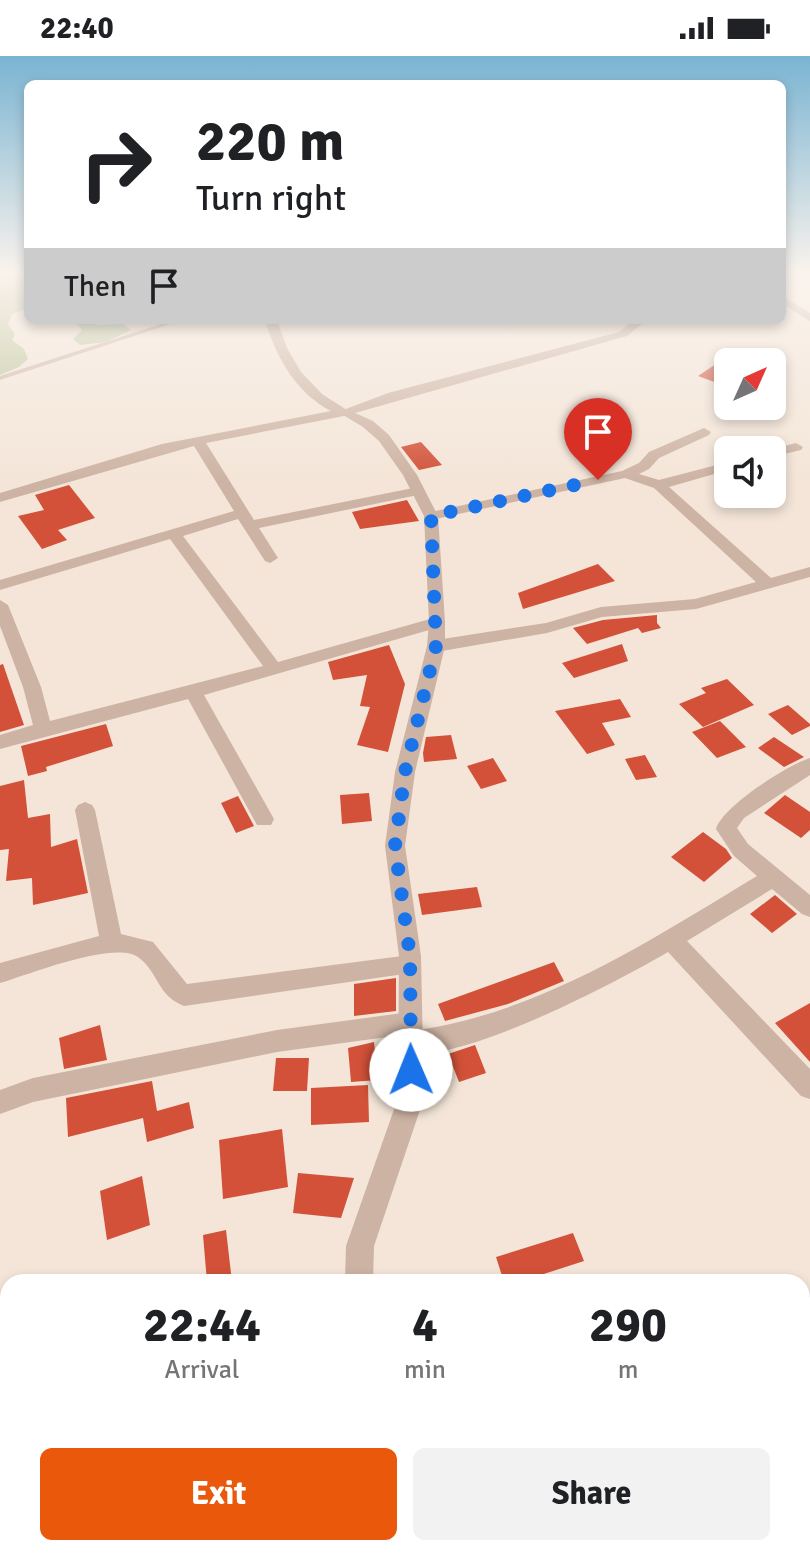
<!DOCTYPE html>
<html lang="en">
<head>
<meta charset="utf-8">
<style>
  body { margin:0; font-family:Signika,sans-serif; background:#f2f2f2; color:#202124; height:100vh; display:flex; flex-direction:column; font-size:30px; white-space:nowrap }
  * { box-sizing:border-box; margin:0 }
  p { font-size:26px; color:#757577 }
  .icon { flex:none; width:44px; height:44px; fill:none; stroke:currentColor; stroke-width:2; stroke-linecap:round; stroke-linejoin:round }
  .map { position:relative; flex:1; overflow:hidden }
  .details { position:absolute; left:0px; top:1218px; width:810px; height:282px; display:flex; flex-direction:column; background:#fff; border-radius:24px 24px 0 0; box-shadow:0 4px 12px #0003 }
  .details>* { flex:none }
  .guide { position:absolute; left:24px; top:24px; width:762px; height:244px; border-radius:12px; box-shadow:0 4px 12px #0003; background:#fff; color:#202124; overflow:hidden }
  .needle { width:52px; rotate:45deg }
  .tools { position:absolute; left:714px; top:292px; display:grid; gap:16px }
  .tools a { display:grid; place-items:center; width:72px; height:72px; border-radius:12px; background:#fff; box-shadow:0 4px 12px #0003; font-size:40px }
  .pin { position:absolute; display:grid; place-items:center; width:68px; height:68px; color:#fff; margin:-82px -34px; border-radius:50% 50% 50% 0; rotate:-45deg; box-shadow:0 0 8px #0007 }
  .pin .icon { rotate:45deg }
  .me { position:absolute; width:88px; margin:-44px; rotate:359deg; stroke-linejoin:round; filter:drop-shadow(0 0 6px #0008) }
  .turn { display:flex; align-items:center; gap:28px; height:168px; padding:0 40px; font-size:36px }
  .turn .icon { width:104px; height:104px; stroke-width:2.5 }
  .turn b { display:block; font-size:56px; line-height:68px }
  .then { display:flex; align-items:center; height:76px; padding:0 40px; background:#0003; gap:16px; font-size:30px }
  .eta { display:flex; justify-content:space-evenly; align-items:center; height:136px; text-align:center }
  .eta b { font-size:48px; font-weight:800; line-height:56px }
  .button { display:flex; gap:16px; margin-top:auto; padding:16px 40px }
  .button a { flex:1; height:92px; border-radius:12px; background:#ea580c; color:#fff; font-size:32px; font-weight:800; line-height:92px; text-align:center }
  .button a+a { background:#f2f2f2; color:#202124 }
  .status { display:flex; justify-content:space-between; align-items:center; height:56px; padding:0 40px; background:#fff; direction:ltr }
  .status svg { height:22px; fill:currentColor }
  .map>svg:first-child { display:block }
</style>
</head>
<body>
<div class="status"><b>22:40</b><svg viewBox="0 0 49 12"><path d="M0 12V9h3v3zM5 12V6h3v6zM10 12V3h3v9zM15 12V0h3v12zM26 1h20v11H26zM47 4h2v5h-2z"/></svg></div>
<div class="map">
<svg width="810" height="1499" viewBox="0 0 810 1499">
  <rect width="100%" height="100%" fill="#f4e5d8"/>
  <!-- green -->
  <path fill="#b9c497" d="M16,216H28V252L12,258L8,268L15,278L12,284L24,293L28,303L19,311L0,319V220Z
    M73,264L98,269L123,268L131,274L106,286L80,289L73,283L82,274Z"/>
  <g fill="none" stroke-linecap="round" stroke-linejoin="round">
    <!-- stream -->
    <path stroke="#75b4b1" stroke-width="4" d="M0,218L10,216"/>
  </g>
  <!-- building -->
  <path fill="#d25138" d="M728,300V331L698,320Z
    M421,386L442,409L419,414L401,391Z
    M69,429L95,462L58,474L67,484L42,493L18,460L44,454L35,439Z
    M407,444L419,465L360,473L352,456Z
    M598,508L615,525L523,553L518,537Z
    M657,559V567L661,572L642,577L638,572L587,588L573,572L603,564Z
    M622,588L628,605L574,622L562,607Z
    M389,589L405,628L388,696L357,689L370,651L360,650L367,619L333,624L328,606Z
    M3,608L24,669L0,676V609Z
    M727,623L754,649L703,671L679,648L706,637L701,632Z
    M620,643L631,661L602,667L615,689L587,698L555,655Z
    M788,649L810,668V670L792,679L768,658Z
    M720,665L746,691L717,702L692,676Z
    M106,668L113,690L46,711L47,715L28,720L21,690Z
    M451,679L457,703L424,706L423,697L426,681Z
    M774,681L804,701L784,711L758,692Z
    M645,699L657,721L636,724L625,703Z
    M493,702L507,725L481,733L467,710Z
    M24,724L28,762L50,758L51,791L77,783L88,837L33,849L32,822L6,825L9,793L0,794V730Z
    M369,737L372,765L342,768L340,739Z
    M785,739L810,756V774L801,782L764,757Z
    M238,740L254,770L236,777L221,747Z
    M703,776L726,793L732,802L704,826L671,801Z
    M477,831L482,851L422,859L418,838Z
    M775,839L797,858L772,877L750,858Z
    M554,906L564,925L508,948L445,965L438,948Z
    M396,922V955L354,960V928Z
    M810,947V1006L775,967Z
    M100,969L107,1004L64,1013L59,982Z
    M374,986L378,1024L351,1026L348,992Z
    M475,989L486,1017L459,1026L448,998Z
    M276,1002H309L307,1035H273Z
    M152,1025L157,1055L189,1046L194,1072L147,1086L143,1062L68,1081L66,1042Z
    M368,1029L369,1066L311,1069V1032Z
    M282,1073L288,1131L223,1143L219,1084Z
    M298,1117L354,1122L341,1162L293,1157Z
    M142,1120L150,1169L107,1184L100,1135Z
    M226,1174L232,1226H207L203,1179Z
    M573,1177L584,1205L519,1226H504L496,1201Z"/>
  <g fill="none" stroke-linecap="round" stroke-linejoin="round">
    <!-- service -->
    <path fill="#cdb3a3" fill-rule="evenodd" d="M173,264H183L0,324V320Z"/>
    <!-- minor -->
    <path fill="#cdb3a3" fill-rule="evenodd" d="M782,240L810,257V265L782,248Z
      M265,264H277L287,292L301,316L322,338L350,356L344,360L206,387L254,464L418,431L425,435L418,439L259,472L278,502L270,507L265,505L238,463L183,480L278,606L437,561L445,566L443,570L204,639L274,763L271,769H257L188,643L0,693V679L33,669L23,631L0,570V544L8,549L41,631L50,665L263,610L170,483L0,534V524L234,455L194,390L0,446V437L162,388L331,355C296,337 276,301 265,264Z
      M704,372L711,376L709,379L659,402L649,413L639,418L659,424L728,406V414L669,431L771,522L810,511V521L696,553L602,561L547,577L436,596L430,594L427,590L436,584L546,567L601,551L695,543L756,526L654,432L625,422L431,464L424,460L431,456L622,415L639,407L649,396Z
      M796,387L803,391L801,394L772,401V394H768Z
      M810,702V719L744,762L737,772L748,788L810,839V861L802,858L772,833L687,885L810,1013V1043L801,1040L668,896C622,923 452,1014 402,995L399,987L402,979L277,996L33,1046L0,1058V1034L33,1022L277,974L410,956L418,959L422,967L419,974C543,955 651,884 757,820L734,800L716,773C722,751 787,709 810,702Z
      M85,746L92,749L95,754L121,878L153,886L187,928L410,899L418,902L421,909L418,916L184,950C156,939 159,916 138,901C115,884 27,919 0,927V907L99,880L75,754L78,749Z"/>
    <!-- tertiary -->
    <path fill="#cdb3a3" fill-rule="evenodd" d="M626,264H638L642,268L627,280L355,357L373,365L389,379L417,419L438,460L445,566V590L415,716L405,790L421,900L424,1042L374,1190L373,1226H345L346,1190L398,1042L399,900L385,790L395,716L427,590L429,566L424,460L403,419L379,385L363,371L338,356L388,337L619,276L629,268Z
      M372,1492H406L407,1499H373Z"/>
  </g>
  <!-- sky -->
  <linearGradient id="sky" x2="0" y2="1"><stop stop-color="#7ab4d2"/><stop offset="0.51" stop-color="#faf3ed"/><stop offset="1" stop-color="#faf3ed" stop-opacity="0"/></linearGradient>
  <rect width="810" height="426" fill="url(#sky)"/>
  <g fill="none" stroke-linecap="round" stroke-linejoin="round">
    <!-- route -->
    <path stroke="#1a73e8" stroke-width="14" stroke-dasharray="0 25.2" d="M411,1014L410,900L395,790L405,716L436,590L431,460L598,424"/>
  </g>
</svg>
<div class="tools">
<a><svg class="needle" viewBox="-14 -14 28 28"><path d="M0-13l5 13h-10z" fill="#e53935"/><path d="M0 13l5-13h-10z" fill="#757577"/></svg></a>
<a><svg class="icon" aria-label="sound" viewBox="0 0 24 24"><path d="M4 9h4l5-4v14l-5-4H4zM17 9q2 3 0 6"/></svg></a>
</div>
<div class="pin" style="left:598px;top:424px;background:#d93025"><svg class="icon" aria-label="arrive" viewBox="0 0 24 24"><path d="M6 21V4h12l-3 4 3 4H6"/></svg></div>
<svg class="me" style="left:411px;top:1014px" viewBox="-20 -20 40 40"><circle r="19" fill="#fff"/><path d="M0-13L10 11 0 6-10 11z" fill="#1a73e8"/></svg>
<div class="guide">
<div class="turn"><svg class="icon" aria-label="right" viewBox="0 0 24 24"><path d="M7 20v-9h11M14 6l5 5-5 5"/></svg><div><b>220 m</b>Turn right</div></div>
<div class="then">Then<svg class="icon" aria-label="arrive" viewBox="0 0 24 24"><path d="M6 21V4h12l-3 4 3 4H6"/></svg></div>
</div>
<section class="details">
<div class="eta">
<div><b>22:44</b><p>Arrival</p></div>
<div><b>4</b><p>min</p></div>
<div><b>290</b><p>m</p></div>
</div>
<div class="button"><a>Exit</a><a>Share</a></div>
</section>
</div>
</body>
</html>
